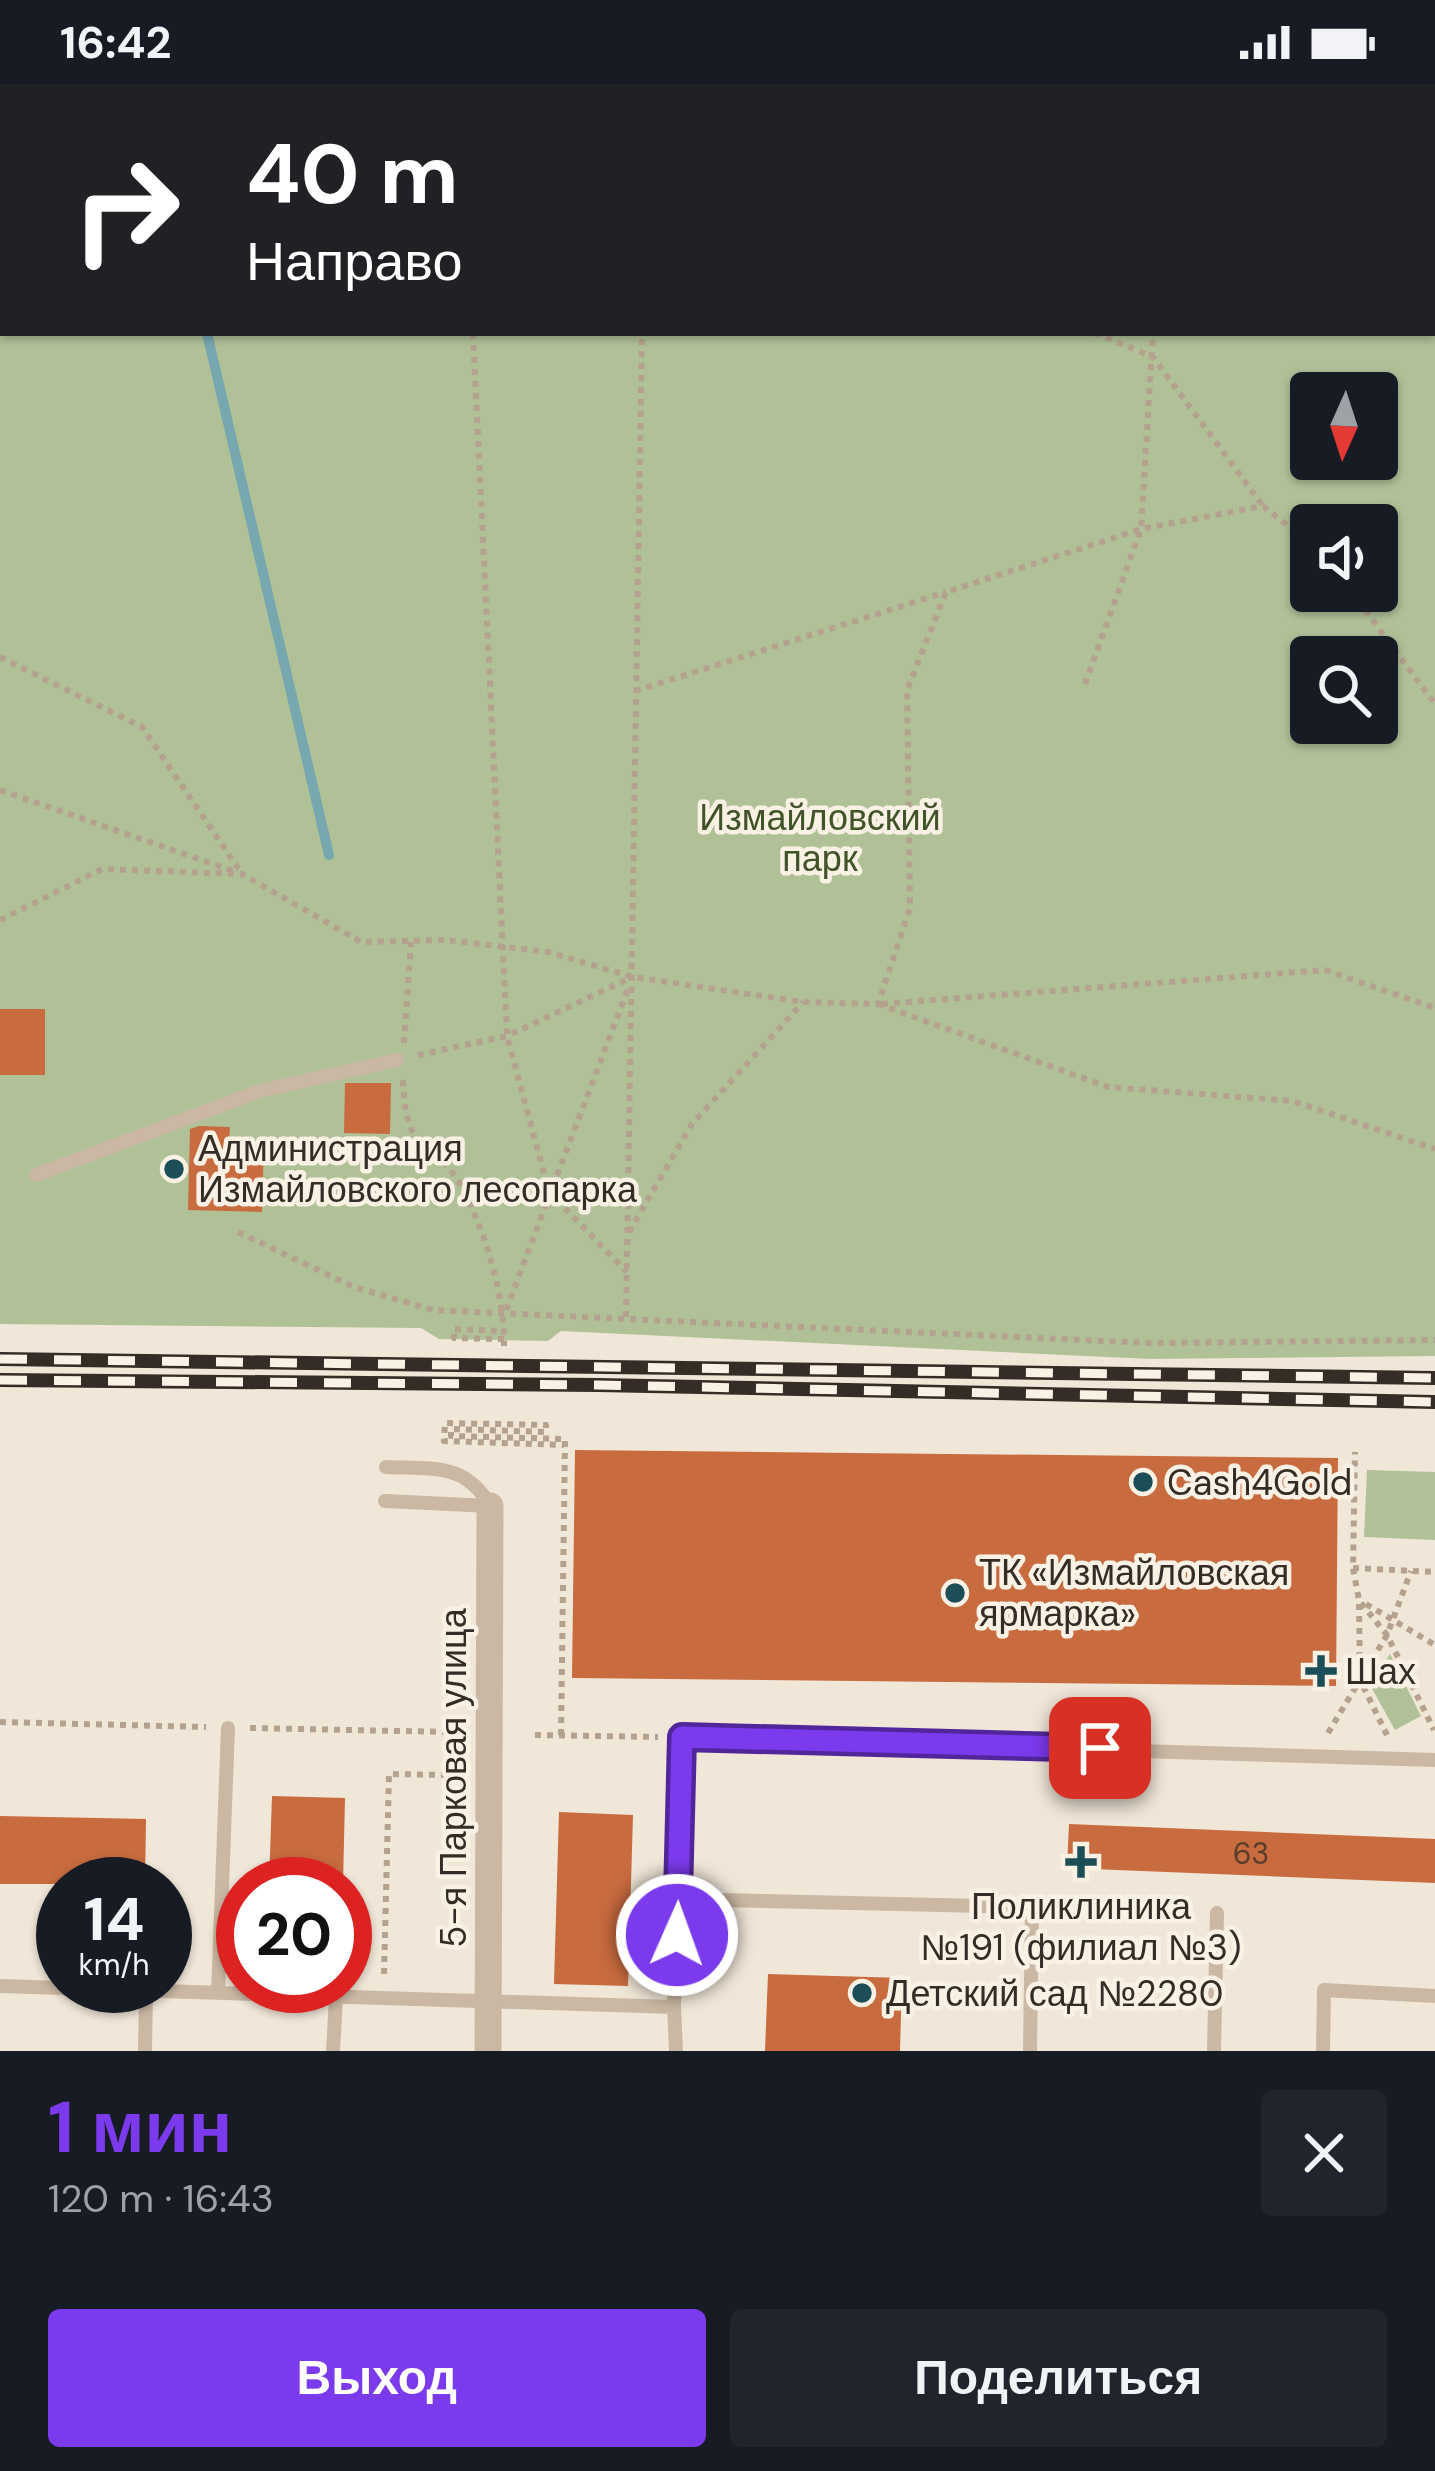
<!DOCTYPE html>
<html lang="ru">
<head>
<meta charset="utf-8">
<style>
  body { margin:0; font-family:"DM Sans",sans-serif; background:#20242c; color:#f1f3f6; height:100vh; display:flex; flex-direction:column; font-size:45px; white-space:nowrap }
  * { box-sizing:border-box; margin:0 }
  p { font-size:39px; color:#9ea1a6 }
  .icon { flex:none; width:66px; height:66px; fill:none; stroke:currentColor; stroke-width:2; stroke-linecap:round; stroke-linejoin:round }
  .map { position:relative; height:1967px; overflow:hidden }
  .drawer { display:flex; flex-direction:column; background:#171b24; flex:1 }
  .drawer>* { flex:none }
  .top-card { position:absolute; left:0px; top:0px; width:1437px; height:252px; box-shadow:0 3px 9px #0004; background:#202124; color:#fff; overflow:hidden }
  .needle { width:78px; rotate:183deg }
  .tools { position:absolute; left:1290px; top:288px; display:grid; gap:24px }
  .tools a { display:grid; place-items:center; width:108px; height:108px; border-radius:12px; background:#171b24; box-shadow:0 3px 9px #0004; font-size:60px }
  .speed { position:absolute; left:36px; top:1773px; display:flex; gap:24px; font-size:60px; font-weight:700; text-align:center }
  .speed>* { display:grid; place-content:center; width:156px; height:156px; border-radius:50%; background:#171b24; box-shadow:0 3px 9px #0004; line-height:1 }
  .speed small { font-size:30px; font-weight:400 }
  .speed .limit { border:18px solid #d22; background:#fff; color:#111 }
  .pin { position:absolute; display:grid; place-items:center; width:102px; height:102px; color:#fff; margin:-51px; border-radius:24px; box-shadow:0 6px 18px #0006 }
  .me { position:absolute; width:132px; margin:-66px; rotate:2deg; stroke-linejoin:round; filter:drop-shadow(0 0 9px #0008) }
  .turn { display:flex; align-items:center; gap:42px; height:252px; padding:0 48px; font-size:54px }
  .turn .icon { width:156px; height:156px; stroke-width:2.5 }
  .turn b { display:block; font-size:84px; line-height:102px }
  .round { display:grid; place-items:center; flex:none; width:126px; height:126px; border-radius:12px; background:#20242c }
  .summary { display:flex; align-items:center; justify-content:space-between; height:204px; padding:0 48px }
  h1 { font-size:72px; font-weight:700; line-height:90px; color:#7c3aed }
  .action { display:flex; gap:24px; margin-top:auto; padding:24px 48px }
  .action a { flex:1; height:138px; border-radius:12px; background:#7c3aed; color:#fff; font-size:48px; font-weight:700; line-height:138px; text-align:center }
  .action a+a { background:#20242c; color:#f1f3f6 }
  .status { display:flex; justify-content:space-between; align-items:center; height:84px; padding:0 60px; background:#171b24; direction:ltr }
  .status svg { height:33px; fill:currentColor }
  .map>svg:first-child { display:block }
</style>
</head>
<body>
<div class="status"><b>16:42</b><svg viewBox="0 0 49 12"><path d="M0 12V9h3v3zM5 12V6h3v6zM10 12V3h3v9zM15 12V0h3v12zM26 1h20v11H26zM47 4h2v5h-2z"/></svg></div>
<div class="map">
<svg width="1435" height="1967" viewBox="0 0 1435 1967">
  <rect width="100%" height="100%" fill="#f1e7d8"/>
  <!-- green -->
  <path fill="#b0c198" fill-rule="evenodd" d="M0,0H1435V1272L1150,1275L561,1247L548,1257L439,1255L421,1244L0,1240ZM3,3H1434V249H3ZM1311,309H1377V375H1311ZM1311,441H1377V507H1311ZM1311,573H1377V639H1311Z
    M1367,1386L1435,1388V1456L1364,1453Z
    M1390,1570L1421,1632L1395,1646L1370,1601Z"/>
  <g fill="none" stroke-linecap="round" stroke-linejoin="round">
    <!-- stream -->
    <path stroke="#77a8af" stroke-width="10" d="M150,0V3
      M207,249L329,771"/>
  </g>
  <!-- building -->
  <path fill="#c86b3f" d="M0,925H45V991H0Z
    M345,999H391L390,1050L344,1049Z
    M199,1042L230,1043L229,1059L264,1060L262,1128L188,1126L190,1045Z
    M575,1366L1338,1374L1336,1602L572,1594Z
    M272,1712L345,1714L343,1800H269Z
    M559,1728L633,1731L628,1902L554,1900Z
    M0,1732L146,1735L145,1800H0Z
    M1069,1740L1435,1755V1799L1067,1784Z
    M768,1890L902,1894L900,1967H765Z"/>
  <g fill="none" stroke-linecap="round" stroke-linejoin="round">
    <!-- path -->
    <path stroke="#b5a28e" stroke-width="6" stroke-dasharray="6 6" stroke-linecap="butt" d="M462,0V3
      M599,0L601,3
      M646,0V3
      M1146,0V3
      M473,249L507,952L549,1108L627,1188
      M1095,249L1153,273L1263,422
      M1351,507L1435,620
      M0,573L142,643L242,790
      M1085,600L1141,445L1153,249
      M635,607L946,508
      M0,706L233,787
      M0,836L102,785L242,790L361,858L446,856L548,868L633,893L803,918L878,920L910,824L907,606L946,508L1141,445L1263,422L1311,460
      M878,920L1108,1003L1293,1017L1435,1065
      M882,920L1325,886L1435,924
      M404,959L411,858
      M418,971L507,952L630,894
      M403,996C406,1080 433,1047 463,1106C487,1151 504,1211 504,1262
      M238,1148L354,1203L433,1226L1148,1259L1435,1256
      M629,1148L692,1040L803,918
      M506,1226L629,902
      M626,1233L642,249
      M504,1255L454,1254V1245L504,1247
      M1353,1484L1435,1488
      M1361,1519L1387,1551L1434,1646
      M1366,1520L1435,1561
      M0,1638L206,1643
      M250,1644L450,1648
      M1328,1649L1360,1596L1359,1516L1353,1484L1355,1368
      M535,1651L658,1653
      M561,1651L565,1355L451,1352V1345L546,1348V1341L445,1339L444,1357L564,1361
      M1387,1651L1360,1596L1387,1551L1411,1487
      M384,1890L389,1690L449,1691"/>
    <!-- lane -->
    <path stroke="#cab8a4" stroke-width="14" d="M36,1091L260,1007L397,976
      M386,1383C430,1385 466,1378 490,1422
      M385,1417L490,1422
      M679,1815L1032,1823L1030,1967
      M0,1902L674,1923L682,1653L1435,1676
      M218,1909L228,1644
      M674,1923L676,1967
      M145,1967L146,1907
      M333,1967L336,1914
      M1214,1967L1217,1829
      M1323,1967L1324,1906L1435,1912"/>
    <!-- street -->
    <path stroke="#cab8a4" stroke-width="27" d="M488,1967L490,1422"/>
    <!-- rail casing -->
    <g stroke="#352c26" stroke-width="14">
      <path id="rail" d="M0,1275L1435,1294
        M0,1296L598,1301L1435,1318"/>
    </g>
    <!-- rail -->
    <use href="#rail" stroke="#f9f1e4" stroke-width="9" stroke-dasharray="27" stroke-linecap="butt"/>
  </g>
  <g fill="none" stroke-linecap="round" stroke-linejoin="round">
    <!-- route casing -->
    <g stroke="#51269a" stroke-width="30">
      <path id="route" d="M677,1851L682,1653L1100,1664"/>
    </g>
    <!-- route -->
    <use href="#route" stroke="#7c3aed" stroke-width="21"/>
  </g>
  <!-- markers -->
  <g fill="#1b4e57" stroke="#f9f1e4" stroke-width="4.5">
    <circle cx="174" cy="1085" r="12"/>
    <circle cx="1143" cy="1398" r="12"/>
    <circle cx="955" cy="1509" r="12"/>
    <path d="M1315 1569h12v12h12v12h-12v12h-12v-12h-12v-12h12z"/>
    <path d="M1075 1760h12v12h12v12h-12v12h-12v-12h-12v-12h12z"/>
    <circle cx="862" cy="1909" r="12"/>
  </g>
  <g text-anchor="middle" stroke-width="9" stroke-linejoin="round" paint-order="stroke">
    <!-- number labels -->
    <g font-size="30" fill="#5a3c2c">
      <text x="1251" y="1780">63</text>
    </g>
    <!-- park labels -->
    <g font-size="36" fill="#415329" stroke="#f9f1e4">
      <text x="820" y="746">Измайловский<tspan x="820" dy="41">парк</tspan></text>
    </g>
    <!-- poi labels -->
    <g font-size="36" fill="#352c26" stroke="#f9f1e4" text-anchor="start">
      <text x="198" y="1077">Администрация<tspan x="198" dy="41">Измайловского лесопарка</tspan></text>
      <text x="1167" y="1411">Cash4Gold</text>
      <text x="979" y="1501">ТК «Измайловская<tspan x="979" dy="41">ярмарка»</tspan></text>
      <text x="1345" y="1600">Шах</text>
      <text x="1081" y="1835" text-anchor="middle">Поликлиника<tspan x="1081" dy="41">№191 (филиал №3)</tspan></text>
      <text x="886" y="1922">Детский сад №2280</text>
    </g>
    <!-- street labels -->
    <g font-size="36" fill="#352c26" stroke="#f9f1e4">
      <text transform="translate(453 1694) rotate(-90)" y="13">5-я Парковая улица</text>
    </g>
  </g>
</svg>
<div class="tools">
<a><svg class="needle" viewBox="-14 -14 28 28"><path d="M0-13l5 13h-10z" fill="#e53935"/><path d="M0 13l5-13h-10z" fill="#9ea1a6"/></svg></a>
<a><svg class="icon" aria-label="sound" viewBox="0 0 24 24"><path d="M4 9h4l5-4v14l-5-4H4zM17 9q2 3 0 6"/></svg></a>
<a><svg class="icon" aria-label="search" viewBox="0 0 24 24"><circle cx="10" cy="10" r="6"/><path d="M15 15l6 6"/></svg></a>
</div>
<div class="speed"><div>14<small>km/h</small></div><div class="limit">20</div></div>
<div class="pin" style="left:1100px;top:1664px;background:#d93025"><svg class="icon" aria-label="arrive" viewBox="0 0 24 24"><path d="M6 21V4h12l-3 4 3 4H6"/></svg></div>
<svg class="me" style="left:677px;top:1851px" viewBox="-20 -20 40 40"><circle r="17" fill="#7c3aed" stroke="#fff" stroke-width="3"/><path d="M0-11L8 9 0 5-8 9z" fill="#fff"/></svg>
<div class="top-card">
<div class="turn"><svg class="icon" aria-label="right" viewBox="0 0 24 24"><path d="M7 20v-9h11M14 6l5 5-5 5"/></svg><div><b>40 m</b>Направо</div></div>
</div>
</div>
<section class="drawer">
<div class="summary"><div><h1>1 мин</h1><p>120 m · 16:43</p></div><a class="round"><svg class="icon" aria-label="close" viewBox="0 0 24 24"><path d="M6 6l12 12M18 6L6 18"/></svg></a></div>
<div class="action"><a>Выход</a><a>Поделиться</a></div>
</section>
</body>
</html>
